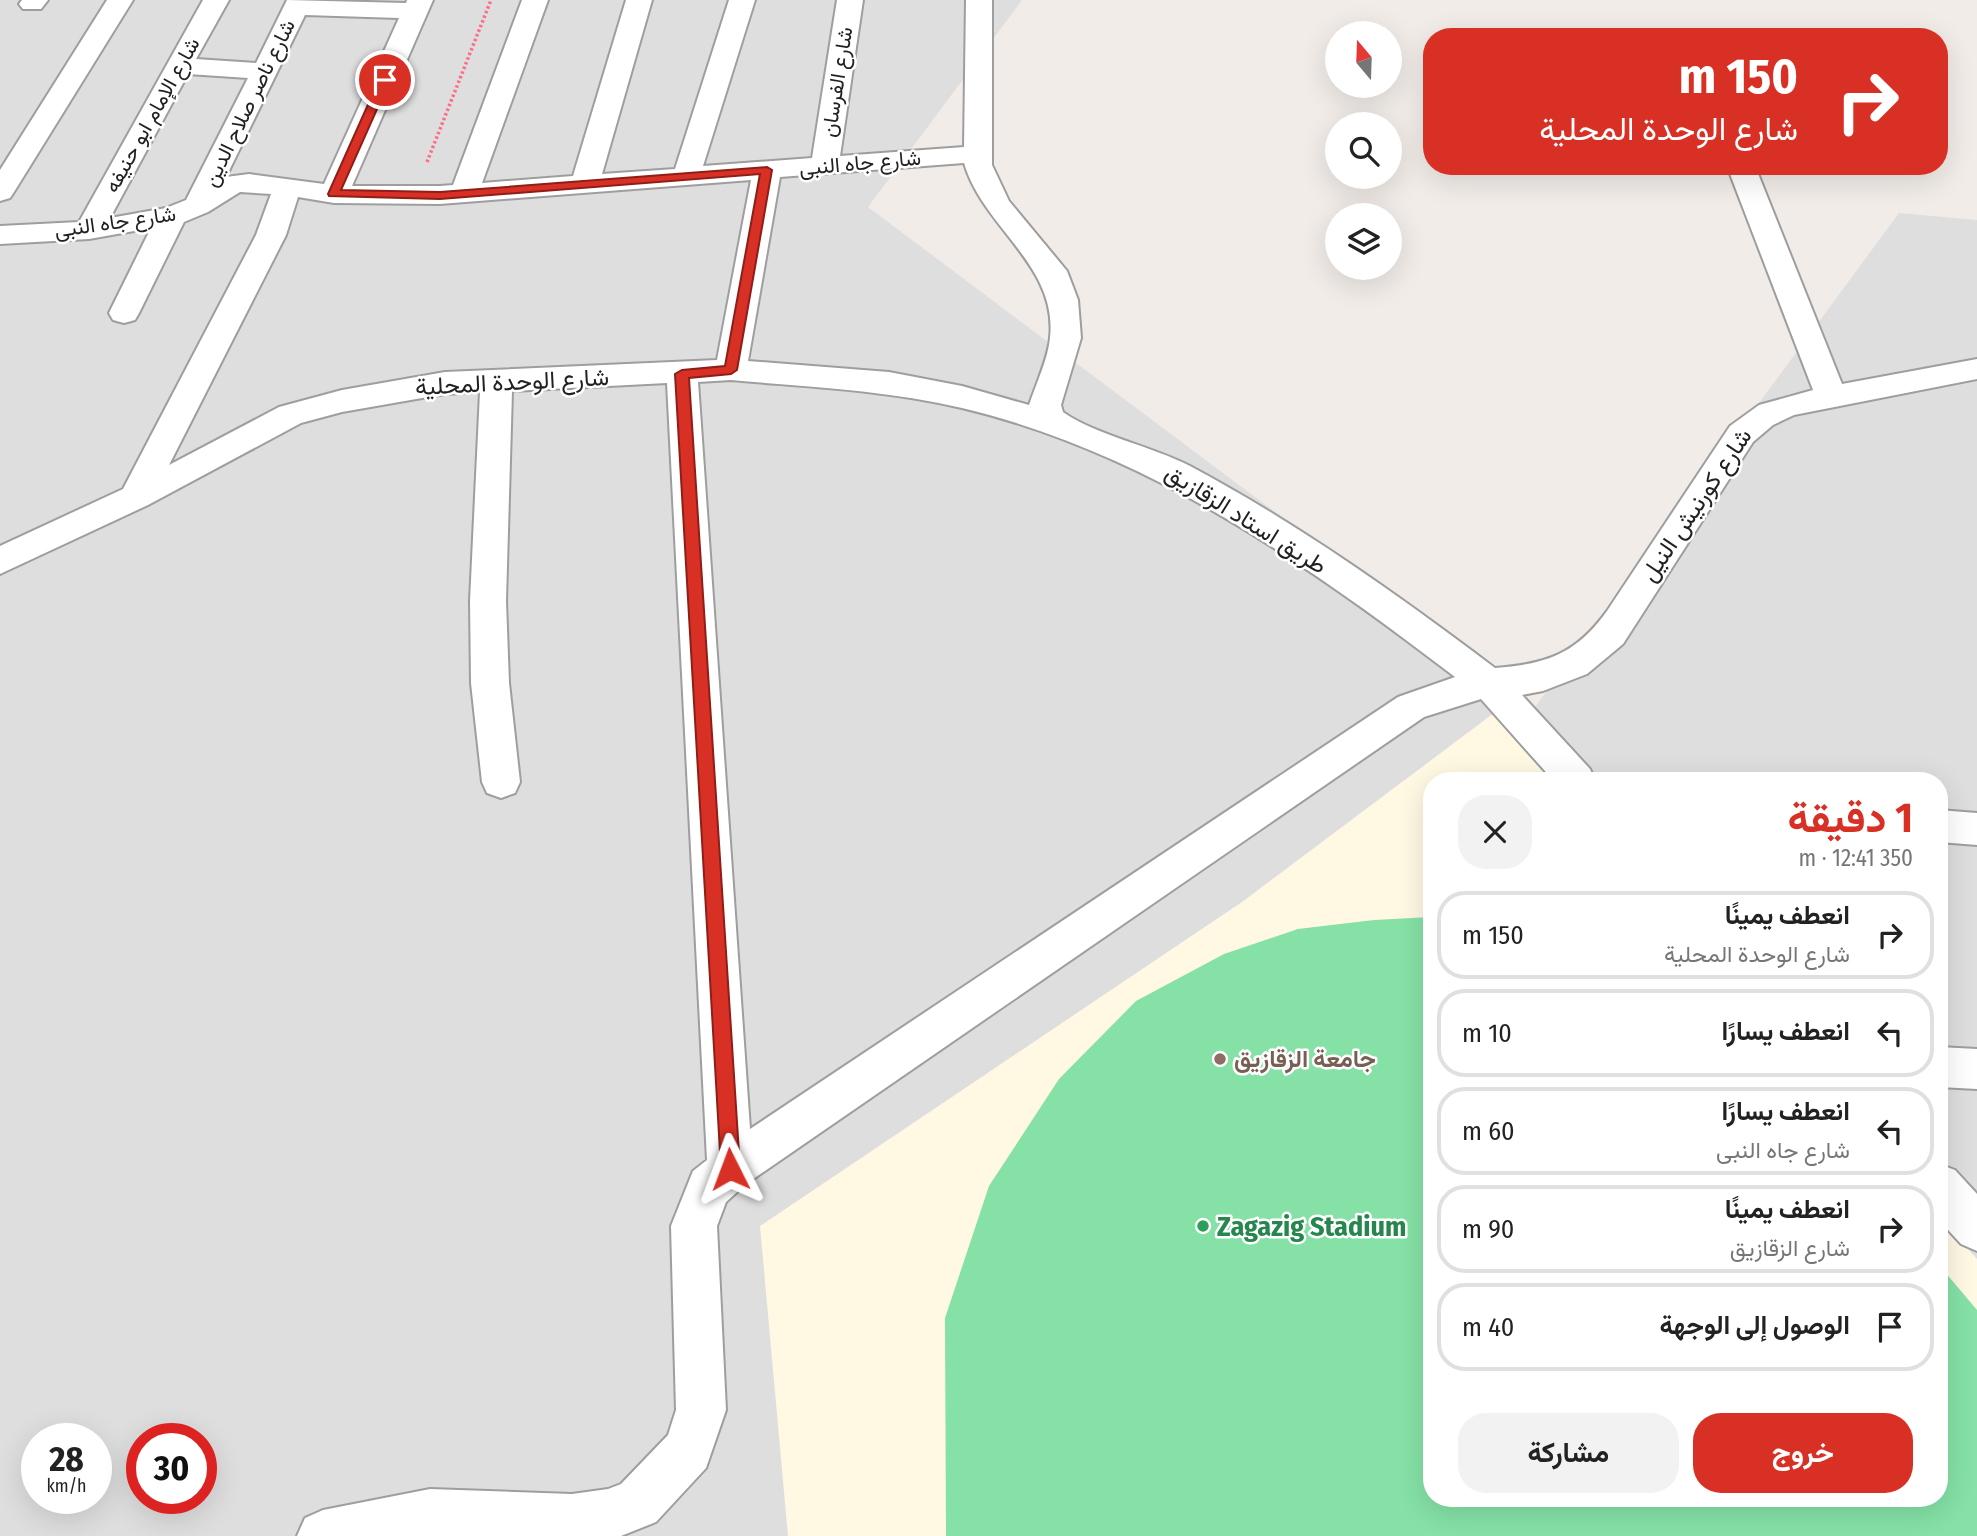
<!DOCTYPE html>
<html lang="ar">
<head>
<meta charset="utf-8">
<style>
  body { margin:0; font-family:"Fira Sans Condensed",Vazirmatn,sans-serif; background:#f2f2f2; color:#222; direction:rtl; height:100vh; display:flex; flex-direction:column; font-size:26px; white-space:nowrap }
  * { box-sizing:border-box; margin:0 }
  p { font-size:23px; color:#767676 }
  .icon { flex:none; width:38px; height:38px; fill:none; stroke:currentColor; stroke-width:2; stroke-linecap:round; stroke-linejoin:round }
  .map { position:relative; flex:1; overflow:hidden; direction:ltr }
  .sheet { position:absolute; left:1423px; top:772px; width:525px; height:735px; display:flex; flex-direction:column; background:#fff; border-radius:28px; box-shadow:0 7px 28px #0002; direction:rtl }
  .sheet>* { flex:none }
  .guide { position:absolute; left:1423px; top:28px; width:525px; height:147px; border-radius:28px; box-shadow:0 7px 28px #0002; direction:rtl; background:#d93025; color:#fff; overflow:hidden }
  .needle { width:46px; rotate:341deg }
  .controls { position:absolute; left:1325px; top:21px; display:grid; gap:14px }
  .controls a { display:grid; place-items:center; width:77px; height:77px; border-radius:50%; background:#fff; box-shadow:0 7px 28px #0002; font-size:35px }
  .speed { position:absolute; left:21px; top:1423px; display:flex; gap:14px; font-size:35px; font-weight:700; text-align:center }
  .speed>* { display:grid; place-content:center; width:91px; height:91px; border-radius:50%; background:#fff; box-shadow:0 7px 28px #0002; line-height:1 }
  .speed small { font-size:18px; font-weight:400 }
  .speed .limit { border:10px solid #d22; background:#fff; color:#111 }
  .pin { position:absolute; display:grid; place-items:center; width:60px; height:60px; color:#fff; margin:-30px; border:4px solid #fff; border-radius:50%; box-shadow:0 2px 7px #0007 }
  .me { position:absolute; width:77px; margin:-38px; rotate:357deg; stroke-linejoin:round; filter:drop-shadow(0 0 5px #0008) }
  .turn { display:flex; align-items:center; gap:24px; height:147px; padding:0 35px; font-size:32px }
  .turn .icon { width:91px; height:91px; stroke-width:2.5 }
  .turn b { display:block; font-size:49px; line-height:60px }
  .round { display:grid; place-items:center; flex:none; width:74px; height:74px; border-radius:28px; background:#f2f2f2 }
  .headline { display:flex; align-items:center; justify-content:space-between; height:119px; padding:0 35px }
  h1 { font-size:42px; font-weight:700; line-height:52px; color:#d93025 }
  .primary-button { display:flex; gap:14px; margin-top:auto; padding:14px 35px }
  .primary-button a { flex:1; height:80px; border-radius:28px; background:#d93025; color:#fff; font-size:28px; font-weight:700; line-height:80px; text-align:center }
  .primary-button a+a { background:#f2f2f2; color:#222 }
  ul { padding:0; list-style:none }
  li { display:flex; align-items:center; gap:21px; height:88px; margin:0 14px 10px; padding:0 21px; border:4px solid #e0e0e0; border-radius:28px }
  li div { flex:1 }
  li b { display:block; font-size:26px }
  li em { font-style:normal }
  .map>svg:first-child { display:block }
</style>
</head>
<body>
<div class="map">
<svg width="1977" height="1536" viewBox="0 0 1977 1536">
  <rect width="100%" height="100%" fill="#f1ece8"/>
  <!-- residential -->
  <path fill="#dfdede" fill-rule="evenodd" d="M0,0H1022L868,207L1535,707L1899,213L1977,220V1536H0ZM1432,780H1939V1498H1432ZM37,1438H96V1498H37ZM142,1438H201V1498H142Z"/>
  <!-- education -->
  <path fill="#fff8e3" d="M1502,707L1565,780H1432V1498H1939V1216L1977,1259V1536H788L760,1226L1242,902Z"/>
  <!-- pitch -->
  <path fill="#85e1a6" d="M1431,917L1432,1498H1939V1265L1977,1310V1536H946L945,1318L989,1186L1059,1079L1136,1001L1224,954L1298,929L1374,920Z"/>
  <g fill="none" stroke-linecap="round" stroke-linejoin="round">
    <!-- street casing -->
    <g stroke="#9e9e9e" stroke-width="4">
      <path id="street" d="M22,0H48L41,9H23L19,4Z
        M107,0H133L14,192L10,198L0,201V170Z
        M203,0H229L196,59L256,63L287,0L406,3L407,0H433L352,186H440L453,185L522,0H548L482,183L573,176L626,0H652L602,174L675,169L729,0H755L703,166L812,158L837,0H863L840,156L964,147L966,0H992V165L1009,201L1067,271L1078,300L1081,338L1061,405L1063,412C1093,434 1154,447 1190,466C1297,523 1398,595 1495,668C1547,664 1576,654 1607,611L1730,426L1759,405L1813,390L1727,166H1755L1842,384L1977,359V379L1794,415L1773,425L1753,442L1623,644L1587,674L1543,691L1522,695L1590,769L1595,780H1553L1481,699L1424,717L746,1184L726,1202L717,1226L726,1410L706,1468L656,1522L621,1536H297L305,1518L323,1510L430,1489L572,1494L608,1489L621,1484L668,1435L676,1410L671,1226L693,1171L707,1160L667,383L512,391L506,601L509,683L520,782L515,793L501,798L487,793L482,782L471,683L470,601L480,392L445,394L342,412L301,423L148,505L0,574V546L123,489L256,235L271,194L240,192L208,212L184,222L139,313L135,320L124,323L113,320L109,313L151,228L89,239L0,244V226L79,222ZM305,15L399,18L324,184L249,174L226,177ZM188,74L248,78L186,200L166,208L110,218ZM964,163C983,228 1058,265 1050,338C1048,359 1036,384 1029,405L962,386L889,372L748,361L780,177ZM751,180L717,360L445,372L342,390L279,407L169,465L286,235L298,197L334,203L440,204ZM731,380C808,387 886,390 962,408C1147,452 1306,563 1455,677L1398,697L750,1129L698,382Z
        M1939,810L1977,813V845L1939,842Z
        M1939,1047L1977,1049V1089L1939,1087Z
        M1939,1164L1955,1170L1977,1194V1251L1961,1244L1939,1220Z"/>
    </g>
    <!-- path -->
    <path stroke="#fc6e84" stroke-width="3.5" stroke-dasharray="2.5 2.5" stroke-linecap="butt" d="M427,162L491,0"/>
    <!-- street -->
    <use href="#street" fill="#fff" fill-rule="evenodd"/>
  </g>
  <!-- route -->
  <path fill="#d93025" stroke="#8d1f18" stroke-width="2" d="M385,77L390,80L341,190L440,192L767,167L772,170L737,370L731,374L689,378L740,1169L737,1176L730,1178L724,1176L721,1169L675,374L682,370L725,366L760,174L440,199L329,196L328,194L379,80Z"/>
  <!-- markers -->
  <circle fill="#8d6e63" stroke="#fff" stroke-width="2.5" cx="1220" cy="1059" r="7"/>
  <circle fill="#2e9e5b" stroke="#fff" stroke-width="2.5" cx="1203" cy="1226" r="7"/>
  <g text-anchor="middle" stroke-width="5" stroke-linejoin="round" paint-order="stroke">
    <!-- far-street labels -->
    <g font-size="21" fill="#212121" stroke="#fff">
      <text transform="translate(837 82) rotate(-81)" y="7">شارع الفرسان</text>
      <text transform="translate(249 103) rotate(-64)" y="7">شارع ناصر صلاح الدين</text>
      <text transform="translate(152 115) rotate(-61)" y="7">شارع الإمام ابو حنيفه</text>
      <text transform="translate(860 163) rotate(-5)" y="7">شارع جاه النبى</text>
      <text transform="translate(115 222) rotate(-8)" y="7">شارع جاه النبى</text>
    </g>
    <!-- street labels -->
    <g font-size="24" fill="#212121" stroke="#fff">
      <text transform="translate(512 382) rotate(-3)" y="8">شارع الوحدة المحلية</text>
      <text transform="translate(1696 505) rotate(-56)" y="8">شارع كورنيش النيل</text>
      <text transform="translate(1246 519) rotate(32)" y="8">طريق استاد الزقازيق</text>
    </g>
    <!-- education labels -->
    <g font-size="24" font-weight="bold" fill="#785e54" stroke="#fff" text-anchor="start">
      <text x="1234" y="1067">جامعة الزقازيق</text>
    </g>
    <!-- near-leisure labels -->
    <g font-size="28" font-weight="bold" fill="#27864d" stroke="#fff" text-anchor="start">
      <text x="1217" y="1236">Zagazig Stadium</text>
    </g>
  </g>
</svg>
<div class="controls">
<a><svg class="needle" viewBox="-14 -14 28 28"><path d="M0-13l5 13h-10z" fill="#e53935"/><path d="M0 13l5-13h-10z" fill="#767676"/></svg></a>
<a><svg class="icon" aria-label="search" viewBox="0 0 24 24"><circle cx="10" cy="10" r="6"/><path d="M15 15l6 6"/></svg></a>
<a><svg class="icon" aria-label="layers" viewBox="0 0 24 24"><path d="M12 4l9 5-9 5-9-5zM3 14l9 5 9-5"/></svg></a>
</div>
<div class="speed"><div>28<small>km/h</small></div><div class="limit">30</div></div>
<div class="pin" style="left:385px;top:80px;background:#d93025"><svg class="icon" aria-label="arrive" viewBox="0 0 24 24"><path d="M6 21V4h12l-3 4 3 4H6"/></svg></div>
<svg class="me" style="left:730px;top:1169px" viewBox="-20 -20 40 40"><path d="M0-17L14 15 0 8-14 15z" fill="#d93025" stroke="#fff" stroke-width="4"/></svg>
<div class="guide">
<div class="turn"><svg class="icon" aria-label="right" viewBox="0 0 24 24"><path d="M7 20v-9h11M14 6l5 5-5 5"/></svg><div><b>150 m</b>شارع الوحدة المحلية</div></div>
</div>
<section class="sheet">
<div class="headline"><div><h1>1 دقيقة</h1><p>350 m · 12:41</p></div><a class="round"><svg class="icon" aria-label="close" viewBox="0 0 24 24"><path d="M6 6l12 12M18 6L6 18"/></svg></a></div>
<ul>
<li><svg class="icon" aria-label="right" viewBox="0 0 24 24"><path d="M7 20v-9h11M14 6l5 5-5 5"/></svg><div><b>انعطف يمينًا</b><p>شارع الوحدة المحلية</p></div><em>150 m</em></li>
<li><svg class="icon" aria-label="left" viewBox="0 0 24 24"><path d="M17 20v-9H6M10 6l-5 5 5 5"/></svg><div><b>انعطف يسارًا</b></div><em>10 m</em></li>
<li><svg class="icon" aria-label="left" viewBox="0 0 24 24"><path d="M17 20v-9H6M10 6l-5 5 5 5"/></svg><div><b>انعطف يسارًا</b><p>شارع جاه النبى</p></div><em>60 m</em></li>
<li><svg class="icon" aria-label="right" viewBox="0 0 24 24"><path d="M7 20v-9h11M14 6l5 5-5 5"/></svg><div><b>انعطف يمينًا</b><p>شارع الزقازيق</p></div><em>90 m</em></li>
<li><svg class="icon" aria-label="arrive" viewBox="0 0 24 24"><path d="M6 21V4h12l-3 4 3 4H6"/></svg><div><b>الوصول إلى الوجهة</b></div><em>40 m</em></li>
</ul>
<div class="primary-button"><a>خروج</a><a>مشاركة</a></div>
</section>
</div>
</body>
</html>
